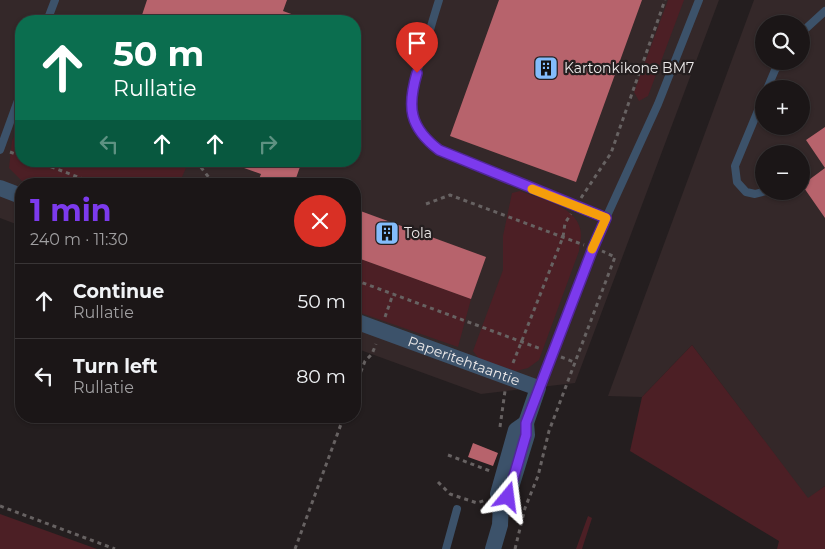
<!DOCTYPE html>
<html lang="en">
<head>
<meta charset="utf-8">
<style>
  body { margin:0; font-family:Montserrat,sans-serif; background:#241f20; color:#f1f3f6; height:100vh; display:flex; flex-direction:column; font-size:19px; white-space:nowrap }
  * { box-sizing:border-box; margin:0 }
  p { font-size:16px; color:#a09fa1 }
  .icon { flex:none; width:28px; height:28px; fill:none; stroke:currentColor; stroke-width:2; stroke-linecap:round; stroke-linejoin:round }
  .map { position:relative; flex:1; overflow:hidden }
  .sheet { position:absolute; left:15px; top:178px; width:346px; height:245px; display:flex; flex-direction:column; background:#1b1617; border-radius:20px; box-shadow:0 1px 4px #0004,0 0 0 1px #393536 }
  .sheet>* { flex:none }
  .top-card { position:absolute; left:15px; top:15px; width:346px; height:152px; border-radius:20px; box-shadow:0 1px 4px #0004,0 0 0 1px #393536; background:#0b6e4f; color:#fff; overflow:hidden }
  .controls { position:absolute; left:755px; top:15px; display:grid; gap:10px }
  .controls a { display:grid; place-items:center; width:55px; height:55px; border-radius:50%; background:#1b1617; box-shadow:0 1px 4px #0004,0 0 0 1px #393536; font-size:25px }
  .pin { position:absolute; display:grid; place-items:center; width:42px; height:42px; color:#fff; margin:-51px -21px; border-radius:50% 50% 50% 0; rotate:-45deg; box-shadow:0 0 5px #0007 }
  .pin .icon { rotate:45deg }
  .me { position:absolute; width:55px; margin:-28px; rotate:16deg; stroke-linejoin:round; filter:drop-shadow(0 0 4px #0008) }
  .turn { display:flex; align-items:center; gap:18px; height:105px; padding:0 15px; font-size:22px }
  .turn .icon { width:65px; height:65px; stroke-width:2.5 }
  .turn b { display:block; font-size:35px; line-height:42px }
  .lanes { display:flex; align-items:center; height:48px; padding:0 15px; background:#0003; justify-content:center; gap:25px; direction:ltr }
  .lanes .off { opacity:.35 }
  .round { display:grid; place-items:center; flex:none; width:52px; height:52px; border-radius:26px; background:#241f20 }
  .summary { display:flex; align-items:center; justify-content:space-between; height:85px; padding:0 15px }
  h1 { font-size:30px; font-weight:700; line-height:38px; color:#7c3aed }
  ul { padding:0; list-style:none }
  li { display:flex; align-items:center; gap:15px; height:75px; padding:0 15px; border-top:1px solid #393536 }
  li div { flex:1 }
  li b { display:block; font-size:19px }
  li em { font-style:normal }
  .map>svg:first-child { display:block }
</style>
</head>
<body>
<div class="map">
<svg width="825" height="549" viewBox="0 0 825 549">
  <rect width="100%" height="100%" fill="#241e1f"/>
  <!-- built -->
  <path fill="#342829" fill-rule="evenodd" d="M0,0H719L575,383L481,394L355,348V184H21V226L0,218ZM21,21H355V161H21Z
    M754,0H825V486L808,499L692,345L642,397L608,396ZM764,24H801V61H764ZM764,89H801V126H764ZM764,154H801V191H764Z"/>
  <!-- green -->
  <path fill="#4c1f25" d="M668,0H684L648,96L639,101L634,92Z
    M21,119V161H189L182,177L194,184H25L9,168L12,141Z
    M520,191C541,199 581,207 581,235C581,241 579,246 579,251L539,360L528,368L516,371L479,359L473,351L503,270V236L512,193Z
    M355,257L471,299L458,347L355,311Z
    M692,345L808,498L825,486V549H777L779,541L630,451L642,397Z
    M0,514L97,549H0Z
    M588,516L592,518L582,549H576Z"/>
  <!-- building -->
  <path fill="#b7636c" d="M147,0H287L283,11L308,20L307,21H140Z
    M499,0H642L576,182L450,136Z
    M825,127V168L806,140Z
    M230,161H302L294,184H257L261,174L230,163Z
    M825,168V218L802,185Z
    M355,209L486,257L471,299L355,257Z
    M473,443L498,453L493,466L468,457Z"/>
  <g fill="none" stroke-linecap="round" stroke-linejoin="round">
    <!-- path -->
    <path stroke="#676262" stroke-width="3" stroke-dasharray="4 4" stroke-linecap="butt" d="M10,152L21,156
      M36,161L96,184
      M196,161L214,184
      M185,184L188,179L199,184
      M581,198L611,153L665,0
      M426,204L450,195L584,245
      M355,280L541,349
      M385,317L393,294
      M561,357L574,362
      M513,363L563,237L565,223L571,214
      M355,387L365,361L372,354L376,344
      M500,427L505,391
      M448,455L490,471
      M438,482L450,494L477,503L486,500
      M0,506L115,549
      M295,549L344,416
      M515,549L525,508L538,476L549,431L615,257L602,251"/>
    <!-- lane -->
    <path stroke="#3c526a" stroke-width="8" d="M439,0C433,19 428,37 422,56C410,96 400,121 439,150L606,218L593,248L538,388
      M47,21L55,0
      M801,33L825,11
      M767,89L775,70L781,61
      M764,96L735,166L737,182L746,192L755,194L766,191
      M0,150L21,92
      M606,218L658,104L699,0
      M446,549L457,509"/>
    <!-- street -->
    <g stroke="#3c526a" stroke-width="16">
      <path d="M0,188L21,196"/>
      <path id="s1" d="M355,321L538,388L526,423"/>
      <path d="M526,423L527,435L508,497L501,504L498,494L516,430Z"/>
      <path d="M493,549L500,525L501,504"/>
    </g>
  </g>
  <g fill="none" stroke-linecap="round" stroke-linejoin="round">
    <!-- route casing -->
    <g stroke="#51269a" stroke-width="12">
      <path id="route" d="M417,73C407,107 409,127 439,150L606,218L593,248L526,423V435L508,497"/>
    </g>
    <!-- route -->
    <use href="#route" stroke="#7c3aed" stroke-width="9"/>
    <!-- slow -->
    <path stroke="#f59e0b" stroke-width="9" d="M532,189L606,218L592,249"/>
  </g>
  <!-- icons -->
  <defs>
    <g id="building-square" transform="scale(1.25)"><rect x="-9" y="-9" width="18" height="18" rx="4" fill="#83bcfb" stroke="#241e1f"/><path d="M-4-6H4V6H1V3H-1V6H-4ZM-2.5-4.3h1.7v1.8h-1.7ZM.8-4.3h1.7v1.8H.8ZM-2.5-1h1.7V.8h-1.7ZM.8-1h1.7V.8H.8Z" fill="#111"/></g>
  </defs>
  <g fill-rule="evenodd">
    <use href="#building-square" x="546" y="68"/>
    <use href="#building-square" x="387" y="233"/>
  </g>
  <g text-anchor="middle" stroke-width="4.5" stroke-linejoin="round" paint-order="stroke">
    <!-- poi labels -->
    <g font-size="14" fill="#ece9e9" stroke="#241e1f" text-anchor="start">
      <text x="564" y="73">Kartonkikone BM7</text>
      <text x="404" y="238">Tola</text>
    </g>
    <!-- street labels -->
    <g font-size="14" fill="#ece9e9" stroke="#241e1f">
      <text dy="5" stroke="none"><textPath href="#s1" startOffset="116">Paperitehtaantie</textPath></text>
    </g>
  </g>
</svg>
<div class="controls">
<a><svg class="icon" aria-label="search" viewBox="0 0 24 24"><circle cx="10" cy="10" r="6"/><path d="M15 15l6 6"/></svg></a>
<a>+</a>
<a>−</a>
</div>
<div class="pin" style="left:417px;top:73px;background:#d93025"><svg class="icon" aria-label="arrive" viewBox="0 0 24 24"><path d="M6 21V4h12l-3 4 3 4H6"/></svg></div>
<svg class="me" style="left:508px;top:497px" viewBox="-20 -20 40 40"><path d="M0-17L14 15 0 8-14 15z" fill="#7c3aed" stroke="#fff" stroke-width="4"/></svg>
<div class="top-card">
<div class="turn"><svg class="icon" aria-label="ahead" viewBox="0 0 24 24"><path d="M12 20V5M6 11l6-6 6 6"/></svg><div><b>50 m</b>Rullatie</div></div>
<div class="lanes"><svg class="icon off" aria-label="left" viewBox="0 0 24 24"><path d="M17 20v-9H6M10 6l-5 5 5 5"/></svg><svg class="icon" aria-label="ahead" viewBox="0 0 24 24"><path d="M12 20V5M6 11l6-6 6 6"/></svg><svg class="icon" aria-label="ahead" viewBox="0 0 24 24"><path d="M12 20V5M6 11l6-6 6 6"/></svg><svg class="icon off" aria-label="right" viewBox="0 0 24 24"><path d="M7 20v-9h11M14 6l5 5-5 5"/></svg></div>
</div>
<section class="sheet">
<div class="summary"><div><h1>1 min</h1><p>240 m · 11:30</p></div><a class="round" style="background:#d93025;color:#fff"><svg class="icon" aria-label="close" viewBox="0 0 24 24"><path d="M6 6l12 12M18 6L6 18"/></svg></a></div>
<ul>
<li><svg class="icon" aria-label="ahead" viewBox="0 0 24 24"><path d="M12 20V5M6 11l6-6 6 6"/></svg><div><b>Continue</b><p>Rullatie</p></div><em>50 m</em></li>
<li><svg class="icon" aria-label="left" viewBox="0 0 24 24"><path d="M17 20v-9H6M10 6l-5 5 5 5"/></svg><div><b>Turn left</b><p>Rullatie</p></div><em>80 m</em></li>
</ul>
</section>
</div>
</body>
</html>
